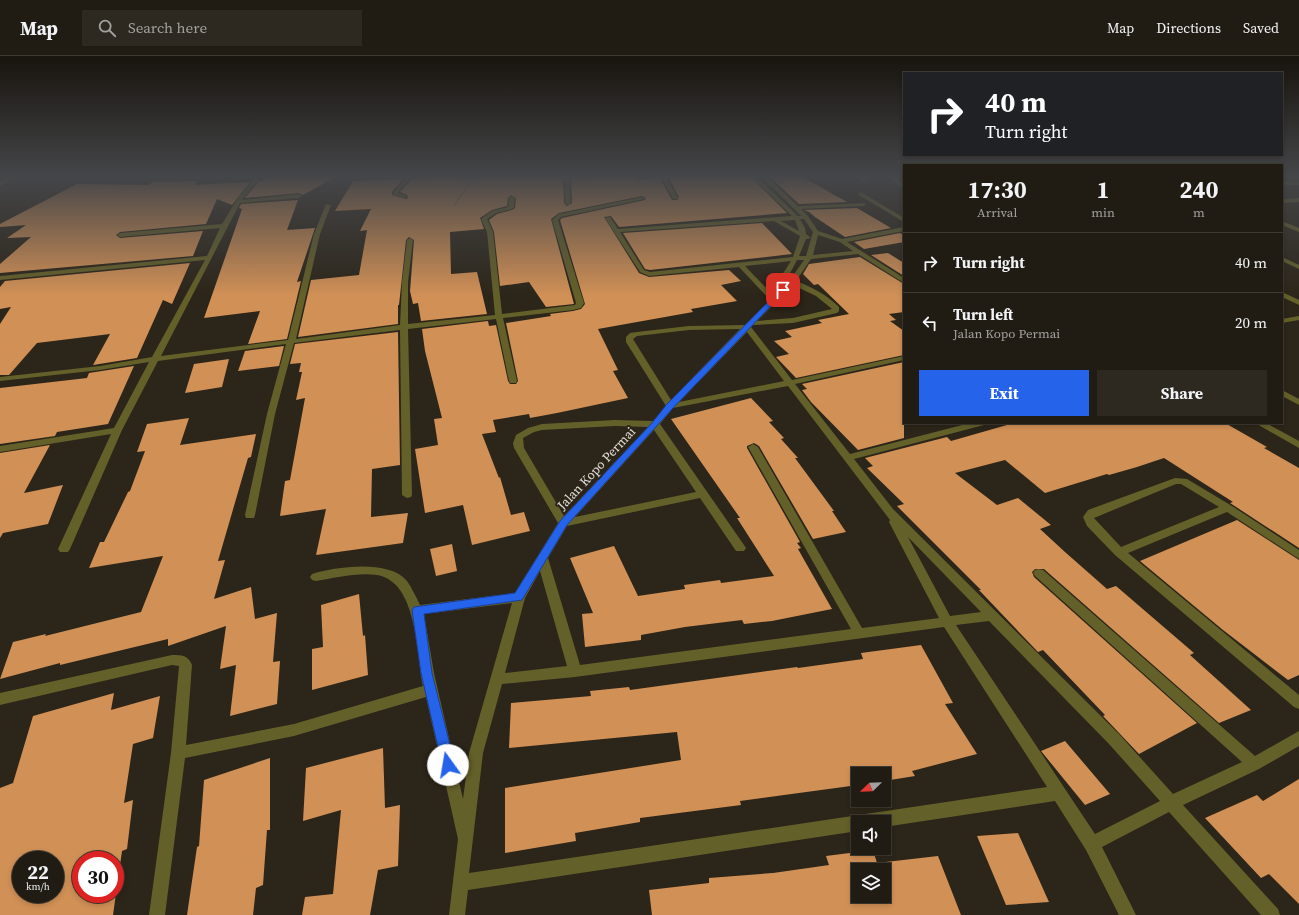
<!DOCTYPE html>
<html lang="en">
<head>
<meta charset="utf-8">
<style>
  body { margin:0; font-family:"Source Serif 4",serif; background:#2d2921; color:#f1f3f6; height:100vh; display:flex; flex-direction:column; font-size:15px; white-space:nowrap }
  * { box-sizing:border-box; margin:0 }
  p { font-size:13px; color:#a2a1a0 }
  .icon { flex:none; width:22px; height:22px; fill:none; stroke:currentColor; stroke-width:2; stroke-linecap:round; stroke-linejoin:round }
  .map { position:relative; flex:1; overflow:hidden }
  .sheet { position:absolute; left:903px; top:108px; width:380px; height:260px; display:flex; flex-direction:column; background:#211c13; border-radius:0px; box-shadow:0 2px 6px #0003,0 0 0 1px #3e3a33 }
  .sheet>* { flex:none }
  .guide { position:absolute; left:903px; top:16px; width:380px; height:84px; border-radius:0px; box-shadow:0 2px 6px #0003,0 0 0 1px #3e3a33; background:#202124; color:#fff; overflow:hidden }
  .needle { width:26px; rotate:247deg }
  .fabs { position:absolute; left:851px; top:711px; display:grid; gap:8px }
  .fabs a { display:grid; place-items:center; width:40px; height:40px; border-radius:0px; background:#211c13; box-shadow:0 2px 6px #0003,0 0 0 1px #3e3a33; font-size:20px }
  .speed { position:absolute; left:12px; top:795px; display:flex; gap:8px; font-size:20px; font-weight:700; text-align:center }
  .speed>* { display:grid; place-content:center; width:52px; height:52px; border-radius:50%; background:#211c13; box-shadow:0 2px 6px #0003,0 0 0 1px #3e3a33; line-height:1 }
  .speed small { font-size:10px; font-weight:400 }
  .speed .limit { border:6px solid #d22; background:#fff; color:#111 }
  .pin { position:absolute; display:grid; place-items:center; width:34px; height:34px; color:#fff; margin:-17px; border-radius:8px; box-shadow:0 2px 6px #0006 }
  .me { position:absolute; width:44px; margin:-22px; rotate:347deg; stroke-linejoin:round; filter:drop-shadow(0 0 3px #0008) }
  .turn { display:flex; align-items:center; gap:14px; height:84px; padding:0 16px; font-size:18px }
  .turn .icon { width:52px; height:52px; stroke-width:2.5 }
  .turn b { display:block; font-size:28px; line-height:34px }
  .eta { display:flex; justify-content:space-evenly; align-items:center; height:68px; text-align:center }
  .eta b { font-size:24px; font-weight:700; line-height:28px }
  .primary-button { display:flex; gap:8px; margin-top:auto; padding:8px 16px }
  .primary-button a { flex:1; height:46px; border-radius:0px; background:#2563eb; color:#fff; font-size:16px; font-weight:700; line-height:46px; text-align:center }
  .primary-button a+a { background:#2d2921; color:#f1f3f6 }
  ul { padding:0; list-style:none }
  li { display:flex; align-items:center; gap:12px; height:60px; padding:0 16px; border-top:1px solid #3e3a33 }
  li div { flex:1 }
  li b { display:block; font-size:15px }
  li em { font-style:normal }
  header { display:flex; align-items:center; gap:24px; box-sizing:border-box; height:56px; padding:0 20px; background:#211c13; border-bottom:1px solid #3e3a33 }
  header strong { font-size:19px }
  nav { display:flex; gap:22px; margin-inline-start:auto; font-size:14px }
  .search { width:280px; height:36px; background:#2d2921; display:flex; align-items:center; gap:10px; box-sizing:border-box; padding:0 14px; border-radius:0px; color:#a2a1a0; font-size:15px }
  .map>svg:first-child { display:block }
</style>
</head>
<body>
<header>
<strong>Map</strong>
<div class="search"><svg class="icon" aria-label="search" viewBox="0 0 24 24"><circle cx="10" cy="10" r="6"/><path d="M15 15l6 6"/></svg>Search here</div>
<nav><a>Map</a><a>Directions</a><a>Saved</a></nav>
</header>
<div class="map">
<svg width="1299" height="859" viewBox="0 0 1299 859">
  <rect width="100%" height="100%" fill="#2c2519"/>
  <!-- building -->
  <path fill="#d19056" fill-rule="evenodd" d="M477,119L560,120V122L563,121L564,147L567,150L572,147L571,121L633,120L636,124L660,122L672,144H677L679,141L668,121L687,119H749L787,157L619,171L611,160L604,161L639,217L649,221L729,214L741,225L721,229L737,245L691,253L693,256L598,273L618,314L613,315L628,342L557,357L530,362L529,358L493,364L496,376L482,378L499,422L500,421L511,459L524,456L530,475L472,489L463,449L425,457L415,393L438,389L434,363L442,362L425,295L422,273L488,265L489,270L496,269L508,325L510,328H516L518,325L506,267L551,260L550,258L573,255L581,253L585,248L560,164L562,162L645,144L646,142L642,140L559,157L551,163L574,248L546,251L529,226L500,230L494,176L489,164L497,158L512,154L515,152L516,142L511,139L508,142L507,150L492,154L480,162L484,173L450,176L451,218L477,216L487,258L421,265L418,247L413,248L410,235L414,184L409,181L406,184L399,249H398V268L298,281L311,224L359,219L367,174L360,175L371,153L335,155L353,125L403,123L392,136V139L406,143L408,142L407,139L400,136L413,122H427L429,120L476,121Z
    M768,119H799L847,146L799,148Z
    M293,121H335L303,139L299,137L245,142L259,125H263L264,123Z
    M198,125L194,129L250,126L232,149L217,143L206,168L120,176L116,179L120,182L203,175L193,200L0,217V208L31,181L7,182L26,169L0,171V168L77,128L149,129L152,126Z
    M298,144L287,174L315,172L297,226L301,225L287,283L248,288L260,255L204,262L242,153L239,152L241,148Z
    M857,152L891,172L845,181L815,161L809,156L804,154Z
    M762,167L792,198L650,214L645,213L623,177Z
    M900,177L904,179V186L864,193L854,186Z
    M888,197L904,207V220L871,199Z
    M860,201L904,228V256L889,258L896,264L890,265L904,275V299L796,322L776,301L789,298L774,285L792,281L785,275L822,267L818,264L849,258L818,228L814,229L803,218L809,208Z
    M190,207L172,248L163,244L137,302L93,309L110,278L37,287L9,319H0V268L11,251L0,253V231L5,225Z
    M398,276L400,409L372,413L371,461L408,457L403,487L316,499L326,453L280,460L285,425L290,424L305,342L296,344L302,316H299L301,307L290,308L295,288Z
    M284,290L279,310L238,315L245,295Z
    M229,303L222,331L185,337L194,308Z
    M904,306V382L858,394L811,346L802,334L807,333L802,328Z
    M134,310L108,368L57,376L55,380L0,388V332L87,322L89,317Z
    M751,342L773,365L769,366L784,382L781,383L798,402H795L834,455H832L846,476L813,483L759,390L754,387L747,390V392L800,486L797,487L801,492L798,493L832,553L772,565L744,568L742,564L685,571L641,579V584L585,591L582,558L593,557L570,502L614,490L638,540L685,533L684,529L720,524L721,527L774,520L737,462H740L671,363Z
    M189,362L180,389L256,378L251,401L248,402L218,505L225,504L214,543L251,531L255,563L277,557L273,606L280,605L277,648L230,660L236,609L220,613L226,570L168,590V583L60,609V607L0,623L13,586L46,578L45,580L141,556L163,500L89,512L100,486H104L128,436L130,435L145,395L137,396L147,368Z
    M1014,367H1225L1267,391L1264,392L1299,412V492L1230,447L1233,446L1164,402L1137,411L1109,419L1107,418L1045,437L1005,404L955,417L997,449L1018,442L1051,469L1040,473L1065,496L1107,533L1116,530L1194,597L1190,599L1251,654L1219,667L1044,513H1035L1032,516L1034,521L1197,667L1139,698L1103,660L1105,659L1043,594L1038,596L979,534H981L897,450L904,448L867,412L873,410L865,402L947,381L951,385Z
    M50,389L24,437L63,429L48,468L3,477L0,482V397Z
    M1237,464L1299,504V619L1288,624L1223,574L1140,505Z
    M452,488L457,515L436,520L430,493Z
    M359,538L363,580L365,579L368,619L312,634V593L323,591L321,549Z
    M921,589L953,647L945,648L977,698L912,715L915,720L884,725V718H858V729L740,745L741,749L640,762V766L575,777L576,785L505,797V732L681,704L677,676L509,692L511,647L591,640L590,635L629,631L630,634L797,611L798,612L863,603L861,597Z
    M114,637L111,654L160,640L153,682L133,688L124,747L133,744L127,793L122,795L113,859H0V732L13,727L33,660ZM21,804H55V838H21ZM81,804H115V838H81Z
    M1065,685L1110,738L1085,749L1041,695Z
    M383,692L385,752L400,749L398,810L378,814L370,859H302L305,841L333,838L341,754L303,765L306,712Z
    M270,702V774H267L263,829L256,832L253,859H187L197,791L199,790L204,724Z
    M1299,723V848L1269,818L1261,822L1205,762L1257,739L1263,745Z
    M1018,777L1049,846L1006,849L977,780Z
    M873,794L877,807L938,800L961,859H652L649,834L709,827V822L773,817L829,809L826,800ZM858,814H884V840H858Z"/>
  <g fill="none" stroke-linecap="round" stroke-linejoin="round">
    <!-- path -->
    <path stroke="#756f65" stroke-width="1.5" stroke-dasharray="2 1" stroke-linecap="butt" d="M454,149L476,119"/>
    <!-- minor -->
    <path fill="#646029" fill-rule="evenodd" d="M12,119H19L0,130V126Z
      M257,119H262L242,144L299,138L302,140L299,142L240,147L161,300L288,284L314,178L326,148L331,149L320,178L296,283L400,269L402,226L407,184L410,182L413,184L408,226V268L495,259L487,176L481,163L492,155L508,151L509,142L512,140L515,142L514,151L512,153L496,157L487,163L493,176L502,258L575,249L576,247L552,164L559,158L642,141L645,143L561,161L558,164L584,247L581,252L573,254L503,262L517,325L516,327H510L509,325L496,263L408,273L412,439L411,441L407,442L402,439L400,274L294,287L275,358L255,459L254,462H246L245,459L267,358L286,288L158,305L122,374L70,493L68,496H60L58,493L111,378L0,396V390L114,372L149,306L100,314L0,325V321L100,310L152,301L205,204L0,224V220L207,200L220,172L120,181L117,179L120,177L222,168L236,145Z
      M408,119H413L398,137L406,140V142L393,139V137Z
      M564,119H569L571,147L568,149L565,147Z
      M660,119H665L678,142L677,143H673Z
      M750,119H755L798,160H801L760,119H765L798,150L865,147V149L863,150L801,153L808,160L818,175L842,183L904,171V175L847,186L904,222V227L858,198L811,203L796,225C812,231 827,239 839,251V255L837,257L793,267L753,269L751,271L792,324L904,300V304L795,328L850,398L970,367H985L984,369L854,403L893,453L1119,678L1173,738L1242,706L1035,520L1033,517L1035,514L1039,513L1043,514L1255,700L1299,675V690L1259,713L1183,749L1278,853L1280,859H1261L1169,756L1102,791L1136,859H1119L1086,794L1055,745L884,771V766H858V775L468,834L465,859H449L458,783L426,641L294,680L185,702L165,859H149L171,697L179,610L172,609L0,649V637L172,599C182,599 188,599 192,609L186,689L294,668L423,630C416,598 418,526 377,519C358,516 334,522 316,525L312,524L310,521L312,518C335,511 389,503 407,525C412,532 416,541 420,549L515,537L558,467L514,392L513,387L516,379L528,372L542,368L615,364L653,365L666,350L626,286V281L630,277L637,276L689,270L745,269L770,244L739,211L649,220L640,216L605,162L610,161L618,173L792,160ZM800,163H804L813,176L806,200H799L806,183L811,182L806,178L805,172ZM795,164L799,175L781,165ZM774,165L800,180L793,201L650,216L644,214L620,176ZM818,179L840,186L853,195L813,199ZM797,204H804L790,224L787,223ZM791,205L782,219L780,230L782,232L774,240L745,210ZM793,229L816,240L832,253L793,262L757,265ZM740,273L671,344L633,283L637,280L689,274ZM747,276L784,325L679,346ZM788,330L890,464L889,466L939,562L862,572L758,391L753,388L748,391L851,573L580,609L548,502L567,470L700,442L736,495H744L746,492L744,489L660,368L673,352ZM615,370L648,371L564,460L524,392L523,382L534,376L542,374ZM654,374L696,436L575,461ZM908,481L981,556L950,560ZM540,515L567,610L505,617L525,542ZM512,547L469,697L463,743L434,617L424,558ZM989,565L1109,688L1160,745L1095,778L956,569ZM944,571L1047,731L469,817L483,697L502,628L575,621Z
      M856,119H861L868,126L863,127Z
      M886,119H892L904,129V133Z
      M1282,125H1299V129H1282Z
      M861,136L904,162V166L859,139L858,138Z
      M1299,142V146L1282,147V143Z
      M1282,165L1299,172V176L1282,169Z
      M1282,201L1299,209V213L1282,205Z
      M1282,236L1299,244V249L1282,241Z
      M1299,260V264L1282,267V263Z
      M1282,334L1299,343V349L1282,340Z
      M1255,367H1266L1299,385V392Z
      M1175,422L1187,423L1232,450L1299,494V503L1227,456L1128,497L1299,639V653L1294,651L1115,499L1087,470L1083,461L1088,454ZM1176,428H1181L1219,451L1121,491L1094,462Z"/>
  </g>
  <!-- sky -->
  <linearGradient id="sky" x2="0" y2="1"><stop stop-color="#18140e"/><stop offset="0.5" stop-color="#454649"/><stop offset="1" stop-color="#454649" stop-opacity="0"/></linearGradient>
  <rect width="1299" height="240" fill="url(#sky)"/>
  <!-- route -->
  <path fill="#2563eb" stroke="#184099" d="M781,233L786,234L673,352L567,469L522,544L424,558L432,617L455,709L453,713L448,715L443,713L421,617L412,554L414,551L515,537L560,465L652,367L667,348Z"/>
  <g text-anchor="middle" stroke-width="4" stroke-linejoin="round" paint-order="stroke">
    <!-- street labels -->
    <g font-size="13" fill="#e1ddd5" stroke="#2c2519">
      <text transform="translate(596 412) rotate(-47)" y="5">Jalan Kopo Permai</text>
    </g>
  </g>
</svg>
<div class="fabs">
<a><svg class="needle" viewBox="-14 -14 28 28"><path d="M0-13l5 13h-10z" fill="#e53935"/><path d="M0 13l5-13h-10z" fill="#a2a1a0"/></svg></a>
<a><svg class="icon" aria-label="sound" viewBox="0 0 24 24"><path d="M4 9h4l5-4v14l-5-4H4zM17 9q2 3 0 6"/></svg></a>
<a><svg class="icon" aria-label="layers" viewBox="0 0 24 24"><path d="M12 4l9 5-9 5-9-5zM3 14l9 5 9-5"/></svg></a>
</div>
<div class="speed"><div>22<small>km/h</small></div><div class="limit">30</div></div>
<div class="pin" style="left:783px;top:234px;background:#d93025"><svg class="icon" aria-label="arrive" viewBox="0 0 24 24"><path d="M6 21V4h12l-3 4 3 4H6"/></svg></div>
<svg class="me" style="left:448px;top:709px" viewBox="-20 -20 40 40"><circle r="19" fill="#fff"/><path d="M0-13L10 11 0 6-10 11z" fill="#2563eb"/></svg>
<div class="guide">
<div class="turn"><svg class="icon" aria-label="right" viewBox="0 0 24 24"><path d="M7 20v-9h11M14 6l5 5-5 5"/></svg><div><b>40 m</b>Turn right</div></div>
</div>
<section class="sheet">
<div class="eta">
<div><b>17:30</b><p>Arrival</p></div>
<div><b>1</b><p>min</p></div>
<div><b>240</b><p>m</p></div>
</div>
<ul>
<li><svg class="icon" aria-label="right" viewBox="0 0 24 24"><path d="M7 20v-9h11M14 6l5 5-5 5"/></svg><div><b>Turn right</b></div><em>40 m</em></li>
<li><svg class="icon" aria-label="left" viewBox="0 0 24 24"><path d="M17 20v-9H6M10 6l-5 5 5 5"/></svg><div><b>Turn left</b><p>Jalan Kopo Permai</p></div><em>20 m</em></li>
</ul>
<div class="primary-button"><a>Exit</a><a>Share</a></div>
</section>
</div>
</body>
</html>
